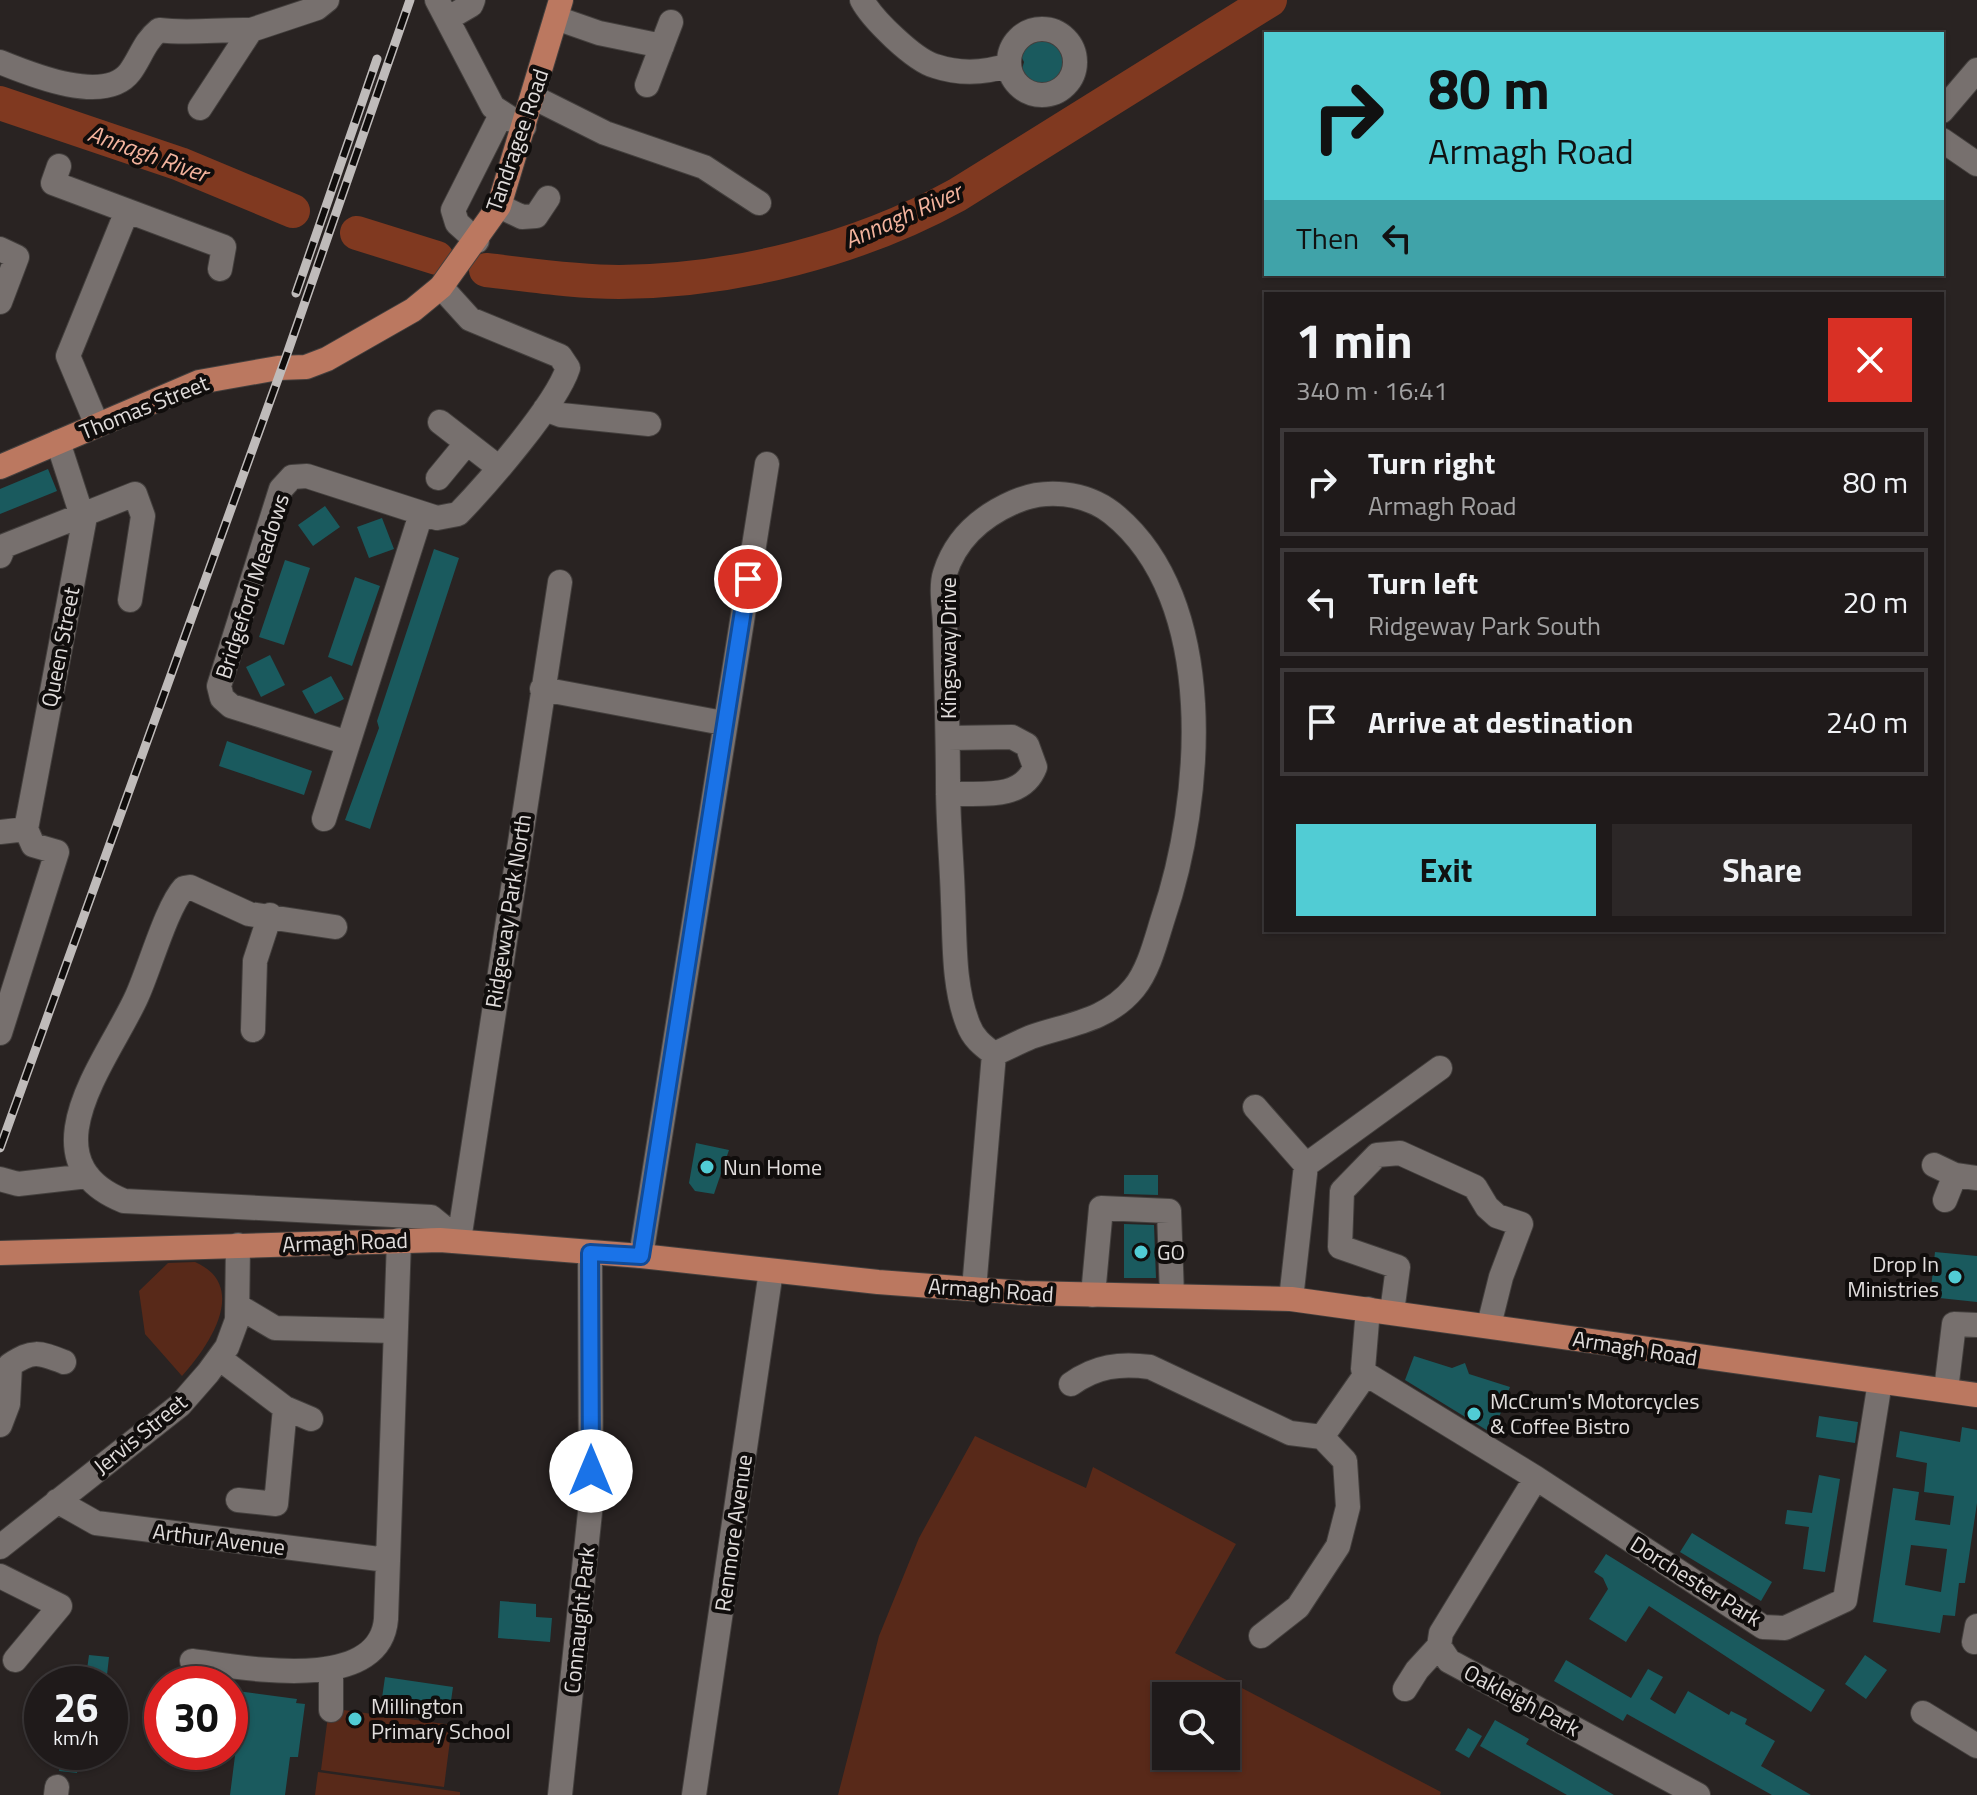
<!DOCTYPE html>
<html lang="en">
<head>
<meta charset="utf-8">
<style>
  body { margin:0; font-family:"Titillium Web",sans-serif; background:#2c2727; color:#f1f3f6; height:100vh; display:flex; flex-direction:column; font-size:30px; white-space:nowrap }
  * { box-sizing:border-box; margin:0 }
  p { font-size:26px; color:#a1a1a2 }
  .icon { flex:none; width:44px; height:44px; fill:none; stroke:currentColor; stroke-width:2; stroke-linecap:round; stroke-linejoin:round }
  .map { position:relative; flex:1; overflow:hidden }
  .drawer { position:absolute; left:1264px; top:292px; width:680px; height:640px; display:flex; flex-direction:column; background:#1f1a1a; border-radius:0px; box-shadow:0 2px 6px #0004,0 0 0 2px #3c3839 }
  .drawer>* { flex:none }
  .hud { position:absolute; left:1264px; top:32px; width:680px; height:244px; border-radius:0px; box-shadow:0 2px 6px #0004,0 0 0 2px #3c3839; background:#51ccd4; color:#111; overflow:hidden }
  .tools { position:absolute; left:1152px; top:1682px; display:grid; gap:16px }
  .tools a { display:grid; place-items:center; width:88px; height:88px; border-radius:0px; background:#1f1a1a; box-shadow:0 2px 6px #0004,0 0 0 2px #3c3839; font-size:40px }
  .speed { position:absolute; left:24px; top:1666px; display:flex; gap:16px; font-size:40px; font-weight:700; text-align:center }
  .speed>* { display:grid; place-content:center; width:104px; height:104px; border-radius:50%; background:#1f1a1a; box-shadow:0 2px 6px #0004,0 0 0 2px #3c3839; line-height:1 }
  .speed small { font-size:20px; font-weight:400 }
  .speed .limit { border:12px solid #d22; background:#fff; color:#111 }
  .pin { position:absolute; display:grid; place-items:center; width:68px; height:68px; color:#fff; margin:-34px; border:4px solid #fff; border-radius:50%; box-shadow:0 2px 8px #0007 }
  .me { position:absolute; width:88px; margin:-44px; rotate:0deg; stroke-linejoin:round; filter:drop-shadow(0 0 6px #0008) }
  .turn { display:flex; align-items:center; gap:28px; height:168px; padding:0 32px; font-size:36px }
  .turn .icon { width:104px; height:104px; stroke-width:2.5 }
  .turn b { display:block; font-size:56px; line-height:68px }
  .then { display:flex; align-items:center; height:76px; padding:0 32px; background:#0003; gap:16px; font-size:30px }
  .round { display:grid; place-items:center; flex:none; width:84px; height:84px; border-radius:0px; background:#2c2727 }
  .headline { display:flex; align-items:center; justify-content:space-between; height:136px; padding:0 32px }
  h1 { font-size:48px; font-weight:700; line-height:60px }
  .action { display:flex; gap:16px; margin-top:auto; padding:16px 32px }
  .action a { flex:1; height:92px; border-radius:0px; background:#51ccd4; color:#111; font-size:32px; font-weight:700; line-height:92px; text-align:center }
  .action a+a { background:#2c2727; color:#f1f3f6 }
  ul { padding:0; list-style:none }
  li { display:flex; align-items:center; gap:24px; height:108px; margin:0 16px 12px; padding:0 16px; border:4px solid #3c3839; border-radius:0px }
  li div { flex:1 }
  li b { display:block; font-size:30px }
  li em { font-style:normal }
  .map>svg:first-child { display:block }
</style>
</head>
<body>
<div class="map">
<svg width="1977" height="1795" viewBox="0 0 1977 1795">
  <rect width="100%" height="100%" fill="#292322"/>
  <!-- green -->
  <path fill="#582919" fill-rule="evenodd" d="M195,1262C250,1286 209,1346 182,1376L145,1334L139,1291L168,1263Z
    M975,1436L1086,1488L1093,1467L1236,1544L1175,1653L1441,1792L1440,1795H838L879,1636L919,1538ZM1226,1696V1756H1166V1696Z
    M329,1708L452,1725L444,1787L321,1770Z
    M318,1772L460,1792V1795H315Z"/>
  <g fill="none" stroke-linecap="round" stroke-linejoin="round">
    <!-- river -->
    <path stroke="#803920" stroke-width="34" d="M0,103L180,164L293,211
      M357,233L437,258
      M486,270C530,275 575,282 619,282C735,281 857,250 957,195L1270,0"/>
  </g>
  <!-- building -->
  <path fill="#1a5a5e" fill-rule="evenodd" d="M1038,38L1055,39L1066,51L1069,59L1065,75L1045,88L1030,83L1021,73L1024,62L1020,54L1030,41Z
    M48,469L57,491L0,514V489Z
    M325,506L340,527L313,546L298,525Z
    M382,518L394,549L369,558L357,527Z
    M434,549L459,558L370,829L345,820L379,728L377,721Z
    M285,560L310,568L284,645L259,637Z
    M355,577L380,586L352,666L328,657Z
    M270,655L285,685L261,697L246,667Z
    M331,676L344,699L315,714L302,691Z
    M227,741L312,771L304,795L219,766Z
    M696,1143L729,1150L714,1194L695,1191L689,1183Z
    M1124,1175H1158V1195L1124,1194Z
    M1124,1224L1154,1225L1156,1278H1124Z
    M1935,1252L1977,1256V1302L1930,1297Z
    M1414,1356L1452,1368L1465,1363L1469,1374L1510,1387L1493,1434L1405,1380Z
    M1819,1416L1858,1422L1855,1443L1816,1437Z
    M1962,1427L1977,1430V1503L1965,1583H1959L1955,1616L1943,1615L1940,1633L1873,1622L1893,1488L1919,1492L1915,1520L1950,1525L1954,1496L1924,1492L1927,1463L1896,1457L1900,1431L1960,1442ZM1911,1545L1947,1549L1941,1592L1905,1585Z
    M1819,1475L1840,1479L1825,1572L1803,1569L1809,1527L1785,1524L1787,1510L1812,1513Z
    M1692,1533L1772,1582L1761,1601L1680,1552Z
    M1606,1554L1825,1690L1811,1712L1649,1606L1626,1642L1589,1619L1608,1589L1603,1578L1594,1572Z
    M500,1601L536,1604V1617L552,1618L550,1642L498,1638Z
    M89,1655L109,1657L106,1684H85Z
    M1865,1655L1887,1670L1866,1699L1845,1684Z
    M1566,1660L1631,1698L1648,1669L1663,1677L1650,1699L1675,1714L1688,1691L1729,1715L1731,1711L1747,1719L1745,1724L1775,1741L1761,1766L1811,1795H1772L1627,1714L1623,1721L1554,1681Z
    M385,1677L453,1687L449,1715L381,1705Z
    M230,1690L297,1699L296,1703L305,1704L298,1757H290L285,1795H230L236,1748L230,1747Z
    M1495,1720L1529,1739L1526,1744L1614,1795H1567L1480,1746Z
    M1468,1728L1482,1736L1469,1758L1455,1750Z
    M62,1752H80L77,1773L59,1771Z"/>
  <g fill="none" stroke-linecap="round" stroke-linejoin="round">
    <!-- minor casing -->
    <g stroke="#433f3d" stroke-width="26">
      <path id="minor" d="M437,0L493,107L524,127
        M862,0C872,19 914,60 935,66C959,74 985,73 1009,65
        M556,18L599,33L662,46
        M447,19L471,5L473,0
        M1009 62a33 33 0 1 1 66 0a33 33 0 1 1-66 0Z
        M0,62C32,75 105,105 130,72C141,57 144,42 159,30C190,34 219,29 251,30
        M647,85L671,22
        M533,97L605,133L704,167L759,203
        M200,108L251,30L317,8L327,0
        M1942,111L1977,70
        M1942,140L1977,164
        M59,166L53,183L224,247L220,269
        M499,206L522,217L536,216L548,198
        M477,241L457,223L453,210L502,113
        M0,249L17,257L0,302
        M545,409L561,415L649,424
        M440,422L498,467
        M97,425L68,356L127,211
        M438,478L466,444
        M0,556L4,546L135,494L143,516L130,600
        M542,689L723,723
        M948,738L1012,737L1027,745L1035,767C1022,801 979,793 948,794
        M348,743L231,706L222,698L219,686L281,489L292,477L307,476L437,518L458,514C487,484 556,405 568,368L560,356L470,319L441,287
        M324,819L421,514
        M0,832L26,829L84,522L58,442
        M335,927L249,914L190,887L184,888C167,906 149,970 137,996C110,1057 22,1160 124,1201L431,1217L459,1240
        M253,1030L255,961L270,915
        M0,1033L57,852L33,845L26,829
        M1255,1107L1306,1165
        M1934,1165L1955,1175L1977,1178
        M0,1179L18,1184L88,1176
        M1945,1200L1955,1175
        M459,1240L560,582
        M641,1256L767,464
        M974,1289L994,1054C982,1045 973,1038 968,1024C953,986 955,941 953,901C952,863 948,824 948,785C948,732 946,680 945,627C945,611 940,588 945,573C956,538 982,516 1014,502C1045,488 1085,492 1112,513C1220,599 1203,801 1163,918C1156,940 1149,970 1134,988C1107,1021 1069,1024 1031,1037C1019,1042 1006,1049 994,1054
        M1093,1295L1101,1208L1169,1211L1172,1296
        M1291,1299L1306,1165L1440,1068
        M238,1306L275,1328L395,1331
        M1368,1309L1363,1369L1366,1374L1536,1478L1763,1627L1785,1628L1845,1600L1880,1382
        M1392,1312L1398,1267L1340,1247L1342,1191L1377,1155L1400,1153L1475,1187L1487,1207L1497,1216L1521,1224L1501,1277L1489,1325
        M219,1358L285,1408L276,1504L238,1500
        M1071,1384C1096,1366 1120,1363 1150,1367L1290,1433L1322,1437L1366,1374
        M1946,1390L1954,1324L1977,1325
        M285,1408L311,1419
        M0,1425L8,1404L10,1365C33,1350 38,1352 64,1362
        M1536,1478L1441,1633L1439,1646L1449,1661L1698,1795
        M57,1501L96,1523L387,1560
        M0,1547L180,1405L208,1373L227,1347L237,1320L238,1245
        M0,1576L60,1606L15,1660
        M1261,1636L1298,1607L1338,1546L1348,1507L1345,1461L1322,1437
        M1974,1642L1977,1626
        M192,1661C242,1667 380,1695 386,1619L399,1240
        M1405,1689L1417,1670L1439,1646
        M331,1710V1668
        M1923,1713L1977,1746
        M56,1795L57,1787
        M560,1795L591,1503L590,1253
        M694,1795L771,1271"/>
    </g>
    <!-- major casing -->
    <g stroke="#433f3d" stroke-width="26">
      <path id="major" d="M0,467L199,382L278,368L306,367L327,359L413,310L441,287L499,206L561,0
        M0,1253L440,1240L641,1256L878,1282L1024,1293L1291,1299L1977,1395"/>
    </g>
    <!-- minor -->
    <use href="#minor" stroke="#77706e" stroke-width="24"/>
    <!-- major -->
    <use href="#major" stroke="#bb7860" stroke-width="24"/>
    <!-- rail casing -->
    <g stroke="#bfbbba" stroke-width="9">
      <path id="rail" d="M296,293L377,59
        M0,1148L287,354L410,0"/>
    </g>
    <!-- rail -->
    <use href="#rail" stroke="#100d0c" stroke-width="6" stroke-dasharray="18" stroke-linecap="butt"/>
  </g>
  <g fill="none" stroke-linecap="round" stroke-linejoin="round">
    <!-- route casing -->
    <g stroke="#114b97" stroke-width="20">
      <path id="route" d="M591,1471L590,1253L641,1256L748,579"/>
    </g>
    <!-- route -->
    <use href="#route" stroke="#1a73e8" stroke-width="14"/>
  </g>
  <!-- markers -->
  <g fill="#51ccd4" stroke="#100d0c" stroke-width="3">
    <circle cx="707" cy="1167" r="8"/>
    <circle cx="1141" cy="1252" r="8"/>
    <circle cx="1955" cy="1277" r="8"/>
    <circle cx="1474" cy="1414" r="8"/>
    <circle cx="355" cy="1719" r="8"/>
  </g>
  <g text-anchor="middle" stroke-width="8" stroke-linejoin="round" paint-order="stroke">
    <!-- street labels -->
    <g font-size="22" fill="#e1dddc" stroke="#100d0c">
      <text transform="translate(517 140) rotate(-71)" y="8">Tandragee Road</text>
      <text transform="translate(144 407) rotate(-22)" y="8">Thomas Street</text>
      <text transform="translate(252 586) rotate(-72)" y="8">Bridgeford Meadows</text>
      <text transform="translate(60 647) rotate(-79)" y="8">Queen Street</text>
      <text transform="translate(948 648) rotate(-90)" y="8">Kingsway Drive</text>
      <text transform="translate(508 911) rotate(-81)" y="8">Ridgeway Park North</text>
      <text transform="translate(345 1242) rotate(-2)" y="8">Armagh Road</text>
      <text transform="translate(991 1290) rotate(4)" y="8">Armagh Road</text>
      <text transform="translate(1635 1348) rotate(9)" y="8">Armagh Road</text>
      <text transform="translate(140 1434) rotate(-39)" y="8">Jervis Street</text>
      <text transform="translate(733 1533) rotate(-82)" y="8">Renmore Avenue</text>
      <text transform="translate(219 1539) rotate(7)" y="8">Arthur Avenue</text>
      <text transform="translate(1696 1581) rotate(32)" y="8">Dorchester Park</text>
      <text transform="translate(579 1620) rotate(-84)" y="8">Connaught Park</text>
      <text transform="translate(1522 1700) rotate(28)" y="8">Oakleigh Park</text>
    </g>
    <!-- poi labels -->
    <g font-size="22" fill="#e1dddc" stroke="#100d0c" text-anchor="start">
      <text x="723" y="1175">Nun Home</text>
      <text x="1157" y="1260">GO</text>
      <text x="1939" y="1272" text-anchor="end">Drop In<tspan x="1939" dy="25">Ministries</tspan></text>
      <text x="1490" y="1409">McCrum's Motorcycles<tspan x="1490" dy="25">&amp; Coffee Bistro</tspan></text>
      <text x="371" y="1714">Millington<tspan x="371" dy="25">Primary School</tspan></text>
    </g>
    <!-- water labels -->
    <g font-size="24" font-style="italic" fill="#f3b39d" stroke="#100d0c">
      <text transform="translate(148 154) rotate(20)" y="8">Annagh River</text>
      <text transform="translate(903 216) rotate(-24)" y="8">Annagh River</text>
    </g>
  </g>
</svg>
<div class="tools">
<a><svg class="icon" aria-label="search" viewBox="0 0 24 24"><circle cx="10" cy="10" r="6"/><path d="M15 15l6 6"/></svg></a>
</div>
<div class="speed"><div>26<small>km/h</small></div><div class="limit">30</div></div>
<div class="pin" style="left:748px;top:579px;background:#d93025"><svg class="icon" aria-label="arrive" viewBox="0 0 24 24"><path d="M6 21V4h12l-3 4 3 4H6"/></svg></div>
<svg class="me" style="left:591px;top:1471px" viewBox="-20 -20 40 40"><circle r="19" fill="#fff"/><path d="M0-13L10 11 0 6-10 11z" fill="#1a73e8"/></svg>
<div class="hud">
<div class="turn"><svg class="icon" aria-label="right" viewBox="0 0 24 24"><path d="M7 20v-9h11M14 6l5 5-5 5"/></svg><div><b>80 m</b>Armagh Road</div></div>
<div class="then">Then<svg class="icon" aria-label="left" viewBox="0 0 24 24"><path d="M17 20v-9H6M10 6l-5 5 5 5"/></svg></div>
</div>
<section class="drawer">
<div class="headline"><div><h1>1 min</h1><p>340 m · 16:41</p></div><a class="round" style="background:#d93025;color:#fff"><svg class="icon" aria-label="close" viewBox="0 0 24 24"><path d="M6 6l12 12M18 6L6 18"/></svg></a></div>
<ul>
<li><svg class="icon" aria-label="right" viewBox="0 0 24 24"><path d="M7 20v-9h11M14 6l5 5-5 5"/></svg><div><b>Turn right</b><p>Armagh Road</p></div><em>80 m</em></li>
<li><svg class="icon" aria-label="left" viewBox="0 0 24 24"><path d="M17 20v-9H6M10 6l-5 5 5 5"/></svg><div><b>Turn left</b><p>Ridgeway Park South</p></div><em>20 m</em></li>
<li><svg class="icon" aria-label="arrive" viewBox="0 0 24 24"><path d="M6 21V4h12l-3 4 3 4H6"/></svg><div><b>Arrive at destination</b></div><em>240 m</em></li>
</ul>
<div class="action"><a>Exit</a><a>Share</a></div>
</section>
</div>
</body>
</html>
